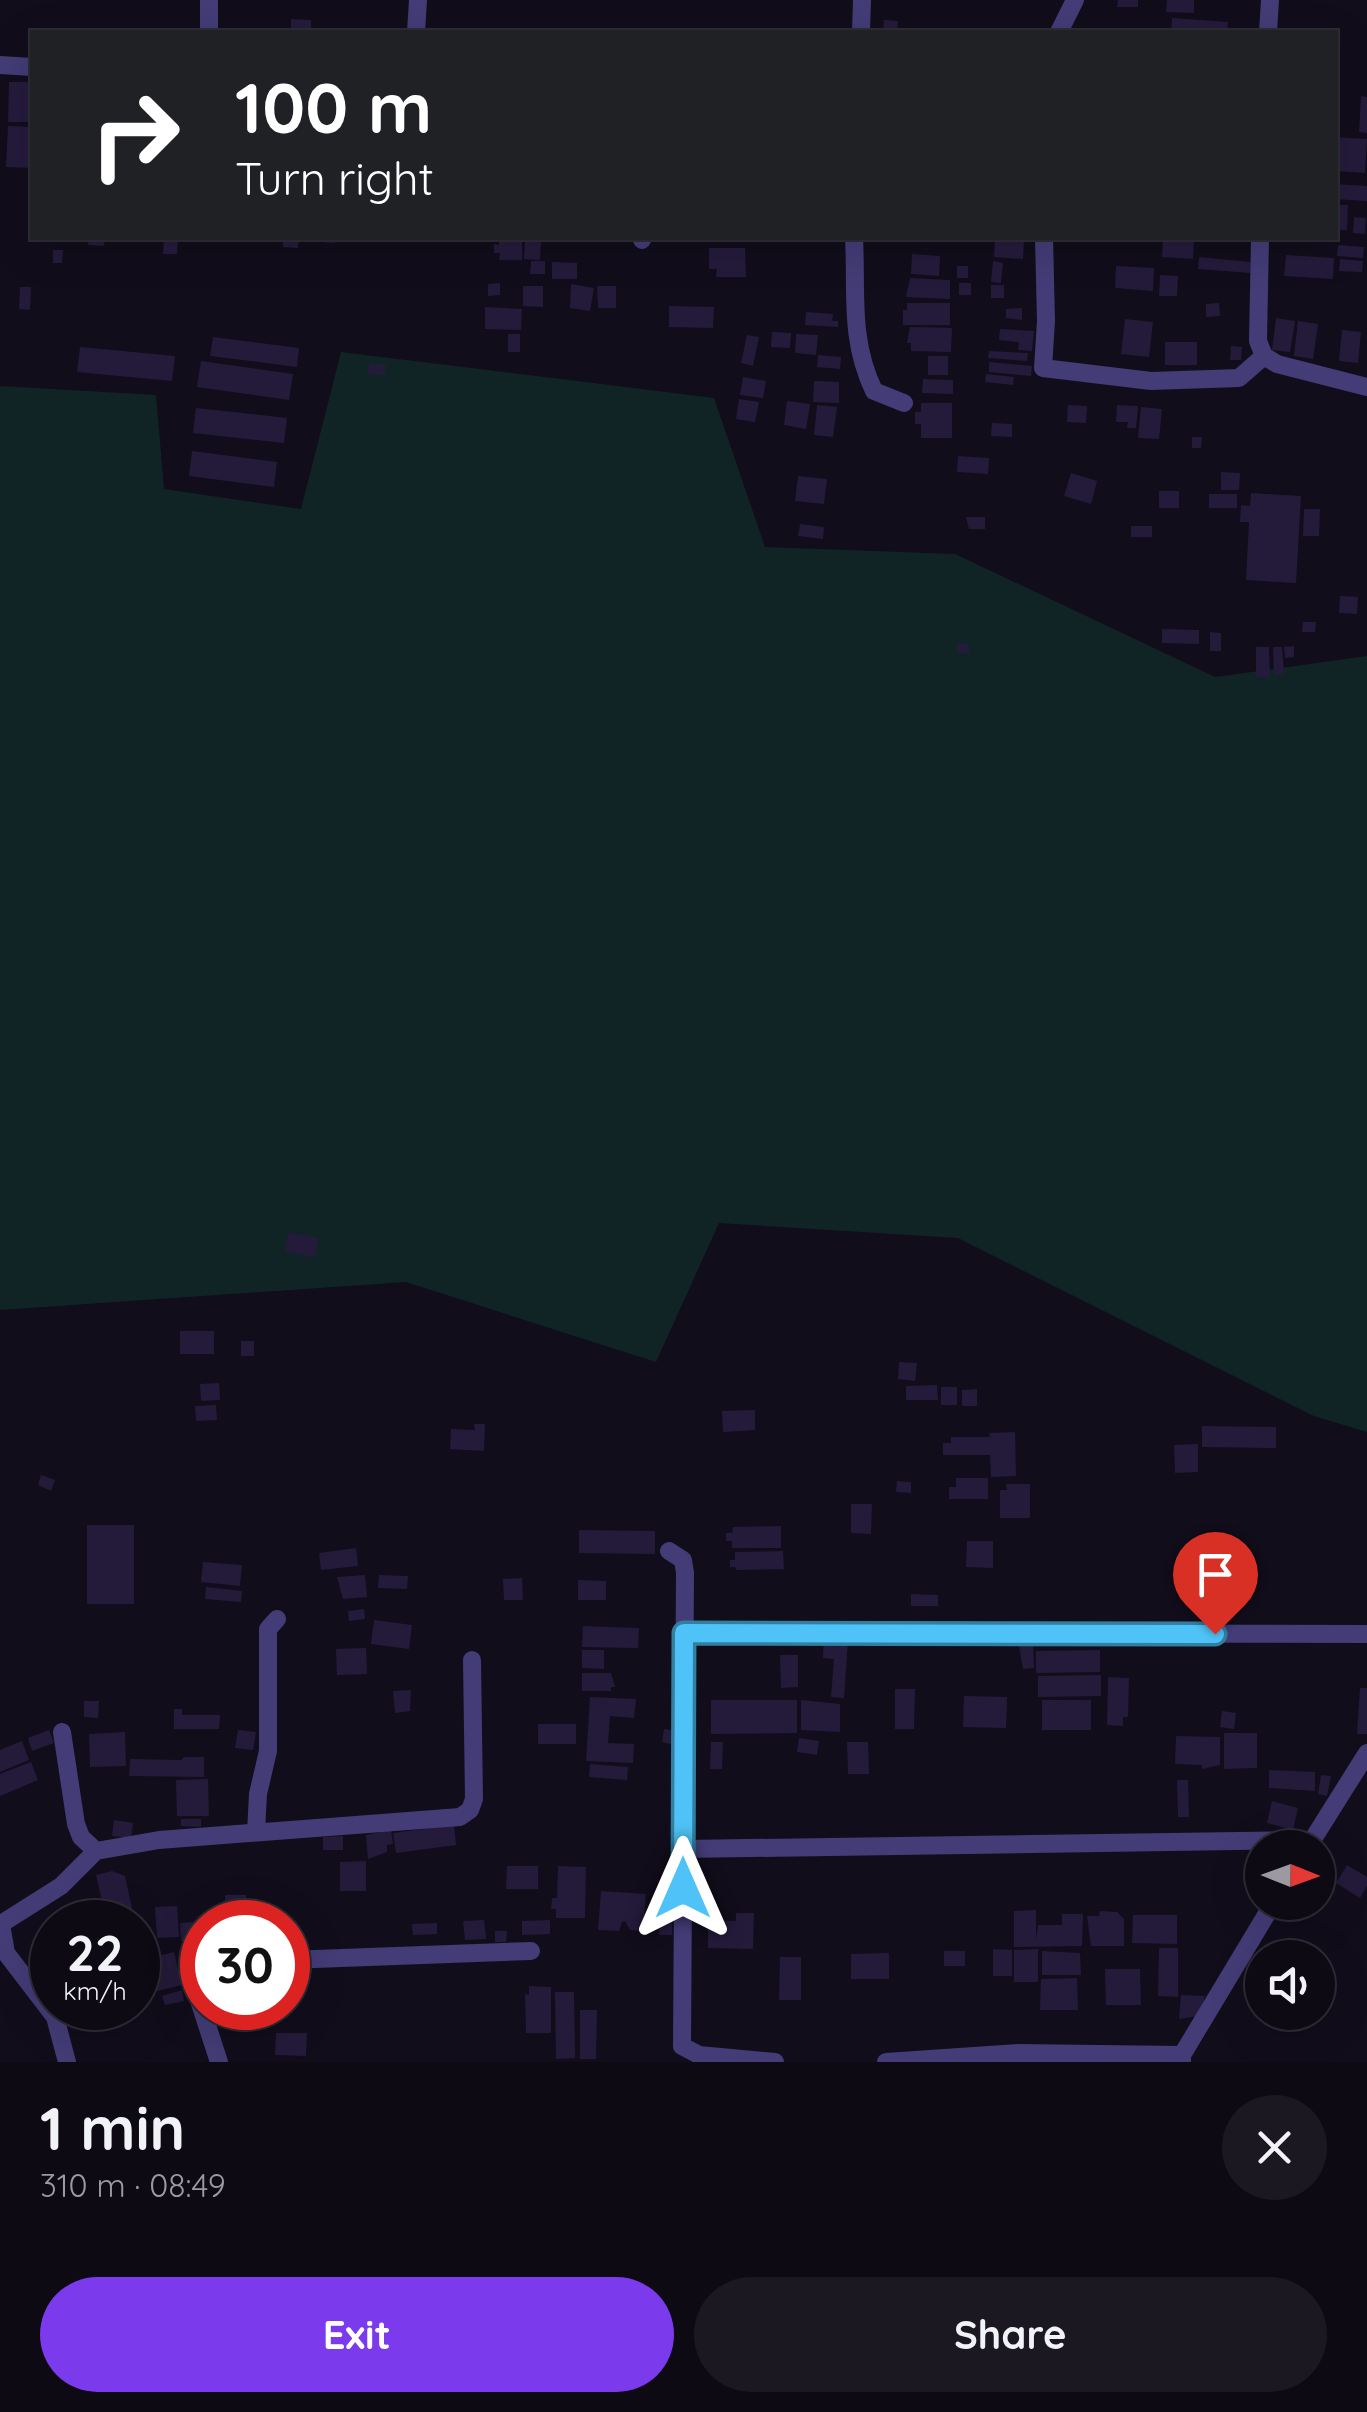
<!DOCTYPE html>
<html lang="en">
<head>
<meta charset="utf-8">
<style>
  body { margin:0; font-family:Quicksand,sans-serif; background:#1b1822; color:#f1f3f6; height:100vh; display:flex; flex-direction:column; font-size:38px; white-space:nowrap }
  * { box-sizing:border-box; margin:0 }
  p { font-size:32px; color:#9a9aa0 }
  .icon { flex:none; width:55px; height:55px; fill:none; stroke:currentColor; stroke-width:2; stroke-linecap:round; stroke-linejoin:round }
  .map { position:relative; height:2062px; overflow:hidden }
  .drawer { display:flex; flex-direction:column; background:#0d0a14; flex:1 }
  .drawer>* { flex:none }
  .guide { position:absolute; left:30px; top:30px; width:1308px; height:210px; border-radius:0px; box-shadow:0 10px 40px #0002,0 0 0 2px #2d2b34; background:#202124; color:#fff; overflow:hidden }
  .needle { width:65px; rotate:91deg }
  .buttons { position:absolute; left:1245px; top:1830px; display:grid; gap:20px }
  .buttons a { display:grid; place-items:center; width:90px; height:90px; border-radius:50%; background:#0d0a14; box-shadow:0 10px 40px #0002,0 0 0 2px #2d2b34; font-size:50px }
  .speed { position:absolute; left:30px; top:1900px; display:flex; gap:20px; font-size:50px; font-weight:700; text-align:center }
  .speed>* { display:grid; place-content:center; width:130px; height:130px; border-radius:50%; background:#0d0a14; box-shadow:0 10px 40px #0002,0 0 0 2px #2d2b34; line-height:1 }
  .speed small { font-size:25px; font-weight:400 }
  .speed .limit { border:15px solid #d22; background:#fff; color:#111 }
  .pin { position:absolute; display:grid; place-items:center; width:85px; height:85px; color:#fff; margin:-102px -42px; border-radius:50% 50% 50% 0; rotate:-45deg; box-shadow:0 0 10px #0007 }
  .pin .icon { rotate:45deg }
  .me { position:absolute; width:110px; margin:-55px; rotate:0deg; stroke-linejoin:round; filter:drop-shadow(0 0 8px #0008) }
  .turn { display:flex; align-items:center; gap:35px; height:210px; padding:0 40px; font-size:45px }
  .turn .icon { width:130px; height:130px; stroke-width:2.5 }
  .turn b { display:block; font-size:70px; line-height:85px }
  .round { display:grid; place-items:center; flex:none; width:105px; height:105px; border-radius:52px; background:#1b1822 }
  .summary { display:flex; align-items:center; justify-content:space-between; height:170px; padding:0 40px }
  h1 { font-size:60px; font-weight:800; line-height:75px }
  .primary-button { display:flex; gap:20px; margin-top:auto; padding:20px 40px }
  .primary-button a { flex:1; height:115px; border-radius:60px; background:#7c3aed; color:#fff; font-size:40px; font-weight:800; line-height:115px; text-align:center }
  .primary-button a+a { background:#1b1822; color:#f1f3f6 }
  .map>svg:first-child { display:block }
</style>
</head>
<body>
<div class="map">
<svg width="1367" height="2062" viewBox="0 0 1367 2062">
  <rect width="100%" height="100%" fill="#110d1b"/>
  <!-- green -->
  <path fill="#112425" d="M341,352L714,398L765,547L955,554L1215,677L1367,656V1432L1314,1416L958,1238L719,1223L656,1362L406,1282L0,1310V386L156,395L164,489L301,509Z"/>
  <!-- building -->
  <path fill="#241b3b" d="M1118,0H1138V7H1117Z
    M1167,0H1194V13L1166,12Z
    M1172,18L1228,22L1227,32H1171Z
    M291,19L311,20V32H291Z
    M884,20L898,21L897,32H883Z
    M9,82H32V122H8Z
    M1361,96L1367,97V133L1359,132Z
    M8,126L32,127V168L6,167Z
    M1335,137L1367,139L1365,173L1335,171Z
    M1335,184L1367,186V201L1335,199Z
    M1335,205H1348L1347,230H1335Z
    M1354,217L1366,218L1365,234L1353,233Z
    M89,238H105L104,246L88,245Z
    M164,238H178L177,254H163Z
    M283,238H299L298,248L283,247Z
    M304,238H335V243L304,241Z
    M499,238H522V260H499L500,253H494V244L499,245Z
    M525,238L541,239L540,260L524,259Z
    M995,238L1024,240L1023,259L994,257Z
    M1163,238H1194L1193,259L1162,257Z
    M1338,245L1364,247L1363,258L1337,256Z
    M709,248H745L746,277H716L717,269H709Z
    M53,250H63L62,263H53Z
    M912,254L940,256L939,276L911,274Z
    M1286,255L1334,258L1333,279L1284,276Z
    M1199,257L1251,262L1250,273L1198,269Z
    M1340,259L1363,261L1362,272L1339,271Z
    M531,261H545V274H530Z
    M993,261L1003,263L1001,283L991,282Z
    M552,262L577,263V279H552Z
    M957,266H968V278H957Z
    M1116,266L1154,268L1153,291L1115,288Z
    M1160,275L1178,276L1177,296H1159Z
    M910,278L950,280V299L906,297Z
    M500,283V295L488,296V284Z
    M959,283H971V295H959Z
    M571,284L594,288L590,311L570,308Z
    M991,285H1004V298H991Z
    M523,286H543V307L523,306Z
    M597,286H616V308H598Z
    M20,287H31L30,310L19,309Z
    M907,303H950V325H903V310H907Z
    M1219,303L1220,316L1206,317V304Z
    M669,306L714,307L713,328L669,327Z
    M485,307L522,309L521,330L485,329Z
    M1022,308V320L1006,318V309Z
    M806,312L833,314L832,321H838V327L805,325Z
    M1276,318L1295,321L1290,352L1272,350Z
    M1125,319L1153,322L1149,357L1121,354Z
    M1298,321L1318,324L1313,359L1294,356Z
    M910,327L952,328L951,352L911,351V343H907Z
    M1000,329L1034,331L1032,351L1018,350L1019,342L999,340Z
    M1342,330L1361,332L1358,363L1339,361Z
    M772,332L791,333L790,348L771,347Z
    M508,334H520V352H508Z
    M796,334L818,335L816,355L795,353Z
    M747,335L759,337L753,366L741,363Z
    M213,337L299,348L297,367L210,356Z
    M1165,342H1197V365H1165Z
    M1231,346L1242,347L1241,360H1230Z
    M80,347L175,356L172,381L77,372Z
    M989,351L1028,353L1027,361L988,358Z
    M818,355L841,357L840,369L817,367Z
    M928,356H948V375H928Z
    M201,361L293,374L289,400L197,387Z
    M989,362L1032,366L1031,376L989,372Z
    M369,363L386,365L385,375L368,374Z
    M986,374L1014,377L1013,385L985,382Z
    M743,377L766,381L763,398L740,395Z
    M923,379L953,380V394L922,393Z
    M814,381L839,382V403L813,402Z
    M739,399L759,402L755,422L736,419Z
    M787,401L810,404L806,429L784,425Z
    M921,403H952V438H921V424H915V412H921Z
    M817,405L837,407L833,437L814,435Z
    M1068,405L1087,406L1086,423L1067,422Z
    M1117,405L1138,406L1136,428H1127L1128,422H1116Z
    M1141,407L1162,409L1159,439L1138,438Z
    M196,408L287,418L284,443L193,433Z
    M992,423L1012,424V437L991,436Z
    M1192,437H1202L1201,448H1192Z
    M192,451L277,462L274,487L189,476Z
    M958,456L989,458L988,474L957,472Z
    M1221,472L1240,473L1239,490H1221Z
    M1071,473L1097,481L1091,504L1064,496Z
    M798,476L827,479L824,504L795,501Z
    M1159,491H1179V508H1159Z
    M1251,493L1301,496L1296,583L1246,580L1249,522H1240L1241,505L1250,506Z
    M1209,494H1237V508H1209Z
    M1304,509H1320L1319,536H1303Z
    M966,517H985V529H969Z
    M800,524L824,527L823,539L798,536Z
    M1131,526H1152V537H1131Z
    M1340,596L1358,597L1357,614L1339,613Z
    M1303,622H1316L1315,632H1302Z
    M1162,629L1199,630V644L1162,643Z
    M1210,632L1221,633V651H1210Z
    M958,643L969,644V654L958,653Z
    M1294,646V657L1285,658L1284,647Z
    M1256,647H1269L1270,677L1256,678Z
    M1273,647H1282L1284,674L1274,675Z
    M289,1232L319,1238L315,1258L285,1251Z
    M180,1331H214V1354H180Z
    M241,1341H254V1356H241Z
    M899,1362L917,1363L915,1381L898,1379Z
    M219,1383L220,1400L201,1401L200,1384Z
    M937,1385L938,1400H906V1386Z
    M941,1387H957V1405H941Z
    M977,1389V1406H962V1390Z
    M216,1405L217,1420L196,1421L195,1406Z
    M755,1410V1430L723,1432L722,1411Z
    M474,1424H485L484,1451L450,1449L451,1429L475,1430Z
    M1202,1426L1276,1427V1448L1202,1447Z
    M1015,1432L1016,1476L991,1477L990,1455H943V1443H951V1437H990L989,1433Z
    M1198,1444V1472L1175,1473L1174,1445Z
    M41,1475L55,1480L51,1491L38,1485Z
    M956,1478H988V1499H949V1487H956Z
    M897,1481L911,1482V1493L896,1492Z
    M1006,1484H1030V1518H1000V1490H1007Z
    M851,1504H872L871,1534L851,1533Z
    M87,1525H134V1604H87Z
    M781,1526V1548H732V1541H726V1533H732L733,1527Z
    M579,1530L655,1531V1554L579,1553Z
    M967,1541H993V1568L966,1567Z
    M356,1548L358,1566L321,1570L319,1553Z
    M783,1551L784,1569L736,1570L735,1567H730V1560H735V1552Z
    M203,1562L242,1565L240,1586L201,1582Z
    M365,1575L367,1597L343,1599L337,1577Z
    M379,1575L408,1576L407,1589L378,1588Z
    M522,1578L523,1600H504L503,1579Z
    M578,1580L606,1581V1600H578Z
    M206,1587L242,1591L241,1602L205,1599Z
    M911,1594L938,1595V1606H911Z
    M364,1609L365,1619L349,1621L348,1611Z
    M374,1620L412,1625L409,1649L371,1644Z
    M583,1626L639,1628L638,1648L582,1647Z
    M824,1639L848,1641L844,1698L831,1697L834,1659L823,1658Z
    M1033,1639L1034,1668L1023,1669L1018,1640Z
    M366,1648L367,1674L337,1675L336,1649Z
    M582,1650H604V1669L582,1668Z
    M1100,1650V1672L1036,1673V1651Z
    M780,1655H798V1687L781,1688Z
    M582,1673H611L615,1687H611V1691H582Z
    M1101,1675V1696L1038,1697V1676Z
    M1108,1677L1129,1678L1128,1717H1123V1726L1107,1725Z
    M1360,1688H1367V1734H1357Z
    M895,1689H915L914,1729H895Z
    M411,1690L410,1711L395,1713L393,1691Z
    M964,1696L1007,1697L1006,1728L963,1727Z
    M590,1697L636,1699L634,1718L610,1716L608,1743L634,1744L633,1763L586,1761Z
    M711,1700H797V1733L711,1734Z
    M801,1700L840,1704V1732L801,1730Z
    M1042,1700H1091V1730H1042Z
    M84,1701H99L98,1718L84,1717Z
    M174,1709H182V1715H220L219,1729H174Z
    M1222,1711L1236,1713L1234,1729L1220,1727Z
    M538,1724H576V1744H538Z
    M664,1729L677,1731L675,1745L662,1742Z
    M49,1730L54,1743L32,1751L28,1738Z
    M238,1730L256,1732L253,1750L235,1748Z
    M125,1732L126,1766L90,1767L89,1734Z
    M1224,1733H1257V1768L1224,1769Z
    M1176,1736L1220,1737V1765L1202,1769V1765L1175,1764Z
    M799,1738L819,1741L817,1755L797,1752Z
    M22,1741L29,1760L0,1772V1750Z
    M711,1742H723L722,1769H710Z
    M847,1742H868L869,1774H848Z
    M184,1757H204V1777L129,1776L130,1759L181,1760Z
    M31,1762L38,1780L0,1796V1774Z
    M590,1764L628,1767L627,1780L589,1777Z
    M1269,1770L1315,1772V1791L1269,1788Z
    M1321,1775L1331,1776L1327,1796L1318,1794Z
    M208,1779L209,1816H177L176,1780Z
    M1177,1780H1188L1189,1817H1178Z
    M1272,1801L1298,1808L1293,1830L1267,1823Z
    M181,1819H201V1827L181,1826Z
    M114,1820L133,1823L131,1838L112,1836Z
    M454,1825L456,1845L396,1853L393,1833Z
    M391,1830L393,1844L387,1845V1852L368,1859L366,1835Z
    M343,1836V1850H323V1837Z
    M366,1861V1891H340V1862Z
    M1347,1865L1367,1877V1886L1360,1898L1336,1883Z
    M507,1866H538V1889H506Z
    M558,1866L586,1867L585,1918H556V1909H551L552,1898H557Z
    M112,1871L125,1876L133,1913L106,1919L96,1875Z
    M601,1891L646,1894L643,1931L630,1930L625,1921L622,1922L619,1931L598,1930Z
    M225,1895H246V1922H225Z
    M660,1902L672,1903V1935H659Z
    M177,1906L179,1937L157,1938L155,1907Z
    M101,1908L106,1922H63Z
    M1036,1910V1941L1038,1925H1062V1914H1083L1082,1946L1014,1947V1911Z
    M1100,1911L1117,1912L1124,1919V1946H1091L1087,1916H1099Z
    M736,1913H754L753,1949L708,1948V1920L736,1921Z
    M1133,1915H1177V1944L1132,1943Z
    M484,1920L486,1939L465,1940L463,1921Z
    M550,1920V1934L522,1935V1921Z
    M193,1922V1940L181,1941L180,1923Z
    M437,1923V1934L413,1935L412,1924Z
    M495,1931H507L506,1942H495Z
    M1159,1948H1178V1997L1158,1996Z
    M993,1949L1012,1950V1976H993Z
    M1038,1949V1982H1014V1950Z
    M944,1951H965V1966H944Z
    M1042,1951L1080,1953L1081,1975H1042Z
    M174,1952L182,1985L153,1992L146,1959Z
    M889,1953V1979H851V1954Z
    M780,1957H801V2000H779Z
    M1105,1969H1140L1141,2005H1106Z
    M1077,1978L1078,2010H1040L1041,1979Z
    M529,1986L551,1987V2033H526L525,1994L529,1995Z
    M182,1990L184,2001L165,2005L162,1996Z
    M555,1992H574L575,2058L556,2059Z
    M1181,1995L1205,1996L1199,2016L1179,2019Z
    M580,2010H597L596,2059H580Z
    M276,2033H307L306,2056L275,2055Z"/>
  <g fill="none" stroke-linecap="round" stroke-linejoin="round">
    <!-- street -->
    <path stroke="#433c76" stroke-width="18" d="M209,0V32
      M416,32L418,0
      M861,32L862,0
      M1059,32L1075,0
      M1268,32L1270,0
      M0,65L32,67
      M642,238V240
      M854,238C857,292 849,339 874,391L904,403
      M1044,238L1046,321L1043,368L1151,381L1239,378L1264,356
      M1260,238L1258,341L1264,356L1277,364L1367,387
      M669,1551L683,1560L685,1573L682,2046L699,2055L775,2062
      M685,1633L1367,1634
      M62,1732L76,1824L81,1837L96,1851
      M256,1832L258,1794L268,1751V1629L277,1619
      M1308,1847L1367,1753
      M684,1849L1312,1840
      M202,1957L192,1967V1979L219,2062
      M288,1960L531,1951
      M67,2062L55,2017L6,1953L1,1924L61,1886L96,1851L159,1840L460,1817L470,1810L474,1799L472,1660
      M886,2062L1018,2053L1182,2055
      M1182,2062V2055L1274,1902"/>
  </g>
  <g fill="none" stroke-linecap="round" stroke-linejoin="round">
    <!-- route casing -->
    <g stroke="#337fa1" stroke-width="25">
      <path id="route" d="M683,1888L684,1633L1215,1634"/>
    </g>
    <!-- route -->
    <use href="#route" stroke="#4fc3f7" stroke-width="18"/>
  </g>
</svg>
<div class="buttons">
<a><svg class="needle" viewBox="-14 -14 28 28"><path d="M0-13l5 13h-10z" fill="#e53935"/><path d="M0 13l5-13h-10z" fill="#9a9aa0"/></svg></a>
<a><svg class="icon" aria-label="sound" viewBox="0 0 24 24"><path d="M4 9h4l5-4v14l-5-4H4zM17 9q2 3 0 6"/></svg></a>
</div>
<div class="speed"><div>22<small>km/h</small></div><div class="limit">30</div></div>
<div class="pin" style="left:1215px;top:1634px;background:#d93025"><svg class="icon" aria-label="arrive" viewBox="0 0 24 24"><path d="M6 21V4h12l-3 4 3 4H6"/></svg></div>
<svg class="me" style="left:683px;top:1888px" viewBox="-20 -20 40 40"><path d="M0-17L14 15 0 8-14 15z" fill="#4fc3f7" stroke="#fff" stroke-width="4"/></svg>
<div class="guide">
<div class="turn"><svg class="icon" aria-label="right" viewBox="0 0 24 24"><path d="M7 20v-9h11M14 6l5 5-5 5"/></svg><div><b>100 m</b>Turn right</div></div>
</div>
</div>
<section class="drawer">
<div class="summary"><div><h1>1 min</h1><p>310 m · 08:49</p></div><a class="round"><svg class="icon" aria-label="close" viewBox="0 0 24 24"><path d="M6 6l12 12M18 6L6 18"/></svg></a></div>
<div class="primary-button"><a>Exit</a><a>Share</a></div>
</section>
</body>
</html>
